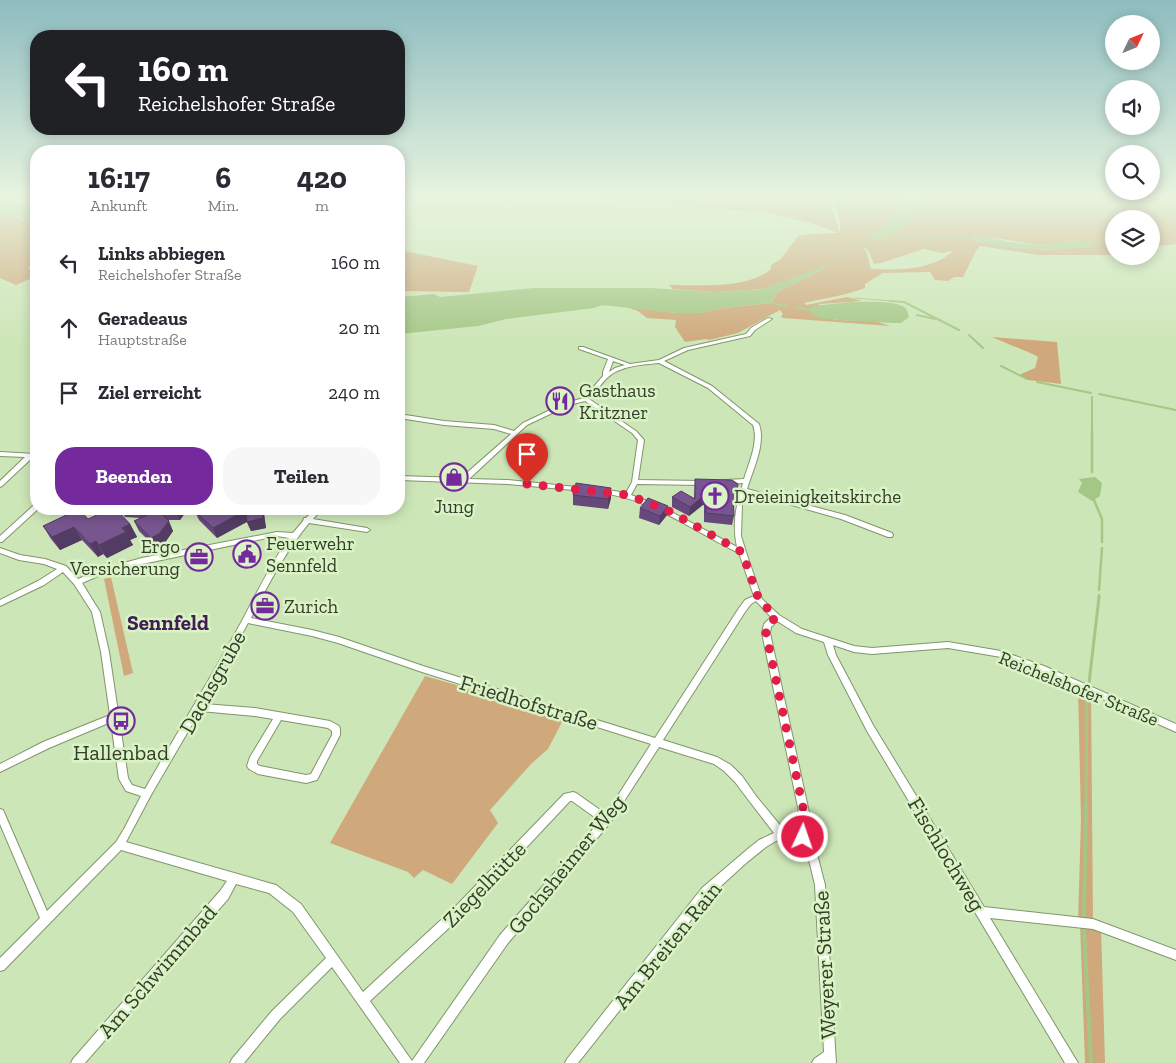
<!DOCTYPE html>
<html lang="de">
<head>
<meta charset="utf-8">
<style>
  body { margin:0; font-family:"Zilla Slab",serif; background:#f7f7f7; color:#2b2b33; height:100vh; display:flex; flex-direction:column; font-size:19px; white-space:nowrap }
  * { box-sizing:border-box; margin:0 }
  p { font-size:16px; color:#7c7c81 }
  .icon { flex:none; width:28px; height:28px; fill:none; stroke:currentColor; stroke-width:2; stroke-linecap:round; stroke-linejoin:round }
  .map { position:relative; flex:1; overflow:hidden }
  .details { position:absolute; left:30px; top:145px; width:375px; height:370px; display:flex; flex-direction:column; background:#fff; border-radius:20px; box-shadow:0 2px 12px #0003 }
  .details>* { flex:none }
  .top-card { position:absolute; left:30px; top:30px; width:375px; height:105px; border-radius:20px; box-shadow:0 2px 12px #0003; background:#202124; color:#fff; overflow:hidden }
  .needle { width:32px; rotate:47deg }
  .tools { position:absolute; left:1105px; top:15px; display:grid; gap:10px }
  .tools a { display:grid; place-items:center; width:55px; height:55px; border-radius:50%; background:#fff; box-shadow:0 2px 12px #0003; font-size:25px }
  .pin { position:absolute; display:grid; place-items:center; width:42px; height:42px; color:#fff; margin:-51px -21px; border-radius:50% 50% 50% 0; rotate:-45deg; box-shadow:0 0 5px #0007 }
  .pin .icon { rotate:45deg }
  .me { position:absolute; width:55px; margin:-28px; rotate:3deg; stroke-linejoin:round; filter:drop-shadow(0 0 4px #0008) }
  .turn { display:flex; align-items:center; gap:18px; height:105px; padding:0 25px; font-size:22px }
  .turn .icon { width:65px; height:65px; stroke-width:2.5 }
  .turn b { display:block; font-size:35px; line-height:42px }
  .eta { display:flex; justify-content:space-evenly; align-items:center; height:85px; text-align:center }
  .eta b { font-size:30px; font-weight:800; line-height:35px }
  .button { display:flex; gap:10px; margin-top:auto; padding:10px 25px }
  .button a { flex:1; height:58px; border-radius:20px; background:#742a9d; color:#fff; font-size:20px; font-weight:800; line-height:58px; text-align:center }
  .button a+a { background:#f7f7f7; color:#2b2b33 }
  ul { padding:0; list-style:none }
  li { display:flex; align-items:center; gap:15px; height:65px; padding:0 25px }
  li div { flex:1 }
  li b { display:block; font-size:19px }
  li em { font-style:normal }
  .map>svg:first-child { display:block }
</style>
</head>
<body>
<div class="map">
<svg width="1176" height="1063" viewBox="0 0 1176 1063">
  <rect width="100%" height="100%" fill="#cde6b7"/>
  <!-- green -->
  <path fill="#cfa87b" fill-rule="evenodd" d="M577,197H828L840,232V222L834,197H900L894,218L870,238L912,215V208L927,197H1176V244L1151,247V219H1114V244H1106L1114,249V255H1039L980,246L976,251L963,277H954L948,281L935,280L930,272L883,273L865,284V288C844,296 824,298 804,303L806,305L847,297L862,301L819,304L835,320L875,321L890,326L783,318L781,317L783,314L780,310L738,333L709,340L706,339L685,342L675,327L676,320L647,318L638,311L626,307L677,313H701L716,309L771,303L779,291L824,269L823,267L763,289L715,292L673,289L669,285C698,285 748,289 771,269V265L781,259L798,236L810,234L838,233L811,223L762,212ZM970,238H995L1038,245L1076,241L1094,247L1044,250L980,242ZM863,247L868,250L874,264L881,263L924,249L941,253L953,251C930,271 900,270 871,269L867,253Z
    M0,214H7L31,223L36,230V268L28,267L34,277L16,285L0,278Z
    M399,250L478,266L469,292L405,291L399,297Z
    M992,337L1057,342L1061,384L1028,380L1019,375L1035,368L1038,357C1035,354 1000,341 992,337Z
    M111,577L133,673L124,676L104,579Z
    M425,676L494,696L493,698L563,720L548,749L531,764L490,810L498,823L452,884L423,870L414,878L408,872L330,843Z
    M1078,685L1091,691L1093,924L1101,927L1105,1063H1085L1080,922H1078L1081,820Z"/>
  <!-- water -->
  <path fill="#a5c785" d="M900,197H927L912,208L911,221C899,230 885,240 869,239L894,218Z
    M0,200L36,207V238C36,233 36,227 31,223C25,218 8,214 0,214Z
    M972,235C993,238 1015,244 1037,245C1055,245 1080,234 1094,247C1053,251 1009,252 970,238Z
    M823,266L824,269L779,291L771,303L716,309L701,313H677L602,305L594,308L506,319L478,326L399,334V297L434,294L440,297L534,288H650L715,292L763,289Z
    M852,302C865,302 893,300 904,307C907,309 908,313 909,317L901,323H893L825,319C816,318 814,316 809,310L812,306Z
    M1095,477L1102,483L1100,496L1092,501L1078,492L1082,483L1079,479Z"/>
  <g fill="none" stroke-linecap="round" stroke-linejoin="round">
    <!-- stream-far4 -->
    <path stroke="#a5c785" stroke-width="1" d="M867,240L970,238
      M1089,242L1105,244
      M823,266L868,239
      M854,298L904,302"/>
    <!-- stream-far3 -->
    <path stroke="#a5c785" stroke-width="2" d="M890,301L904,302L959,330
      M771,303L785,306L789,303
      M795,307L809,310
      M917,315L935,319
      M969,335L983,348
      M1001,366L1027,379
      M1037,382L1091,393
      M1099,394L1176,410
      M1092,397V434"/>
    <!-- stream-far2 -->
    <path stroke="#a5c785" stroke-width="2.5" d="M1092,432V472
      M1094,500L1102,519V542
      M1099,590L1102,548
      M1099,598V595"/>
    <!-- stream-far1 -->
    <path stroke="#a5c785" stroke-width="3" d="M1089,683L1099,597
      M1086,805L1087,697"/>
    <!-- stream -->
    <path stroke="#a5c785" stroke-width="4" d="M1084,916L1086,804
      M1084,929L1091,1063"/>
    <!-- street casing -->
    <g stroke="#7f966b" stroke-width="2">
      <path id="street" d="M768,318L772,319L755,330L750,336L688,350L664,361L712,386L759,424C766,444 753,469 747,489L845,515L892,533L893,535L892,537H888L841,519L746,492L742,505L741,536L746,552L762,599L779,615L802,629L854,646L872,648L948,642L1001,651L1044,666L1176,724V732L1038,670L1001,657L948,648L872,654L854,652L833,645L836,655L873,725L984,907L1093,919L1176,950V960L1093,929L990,918L1078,1063H1065L867,731L828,655L824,642L796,633L777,621L771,627L770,633L810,817L807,838L817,854L825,885L836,1063H812L814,1059L824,1052L815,885L808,856L799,842L785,839L776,841L766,847L745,864L710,896L578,1063H565L567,1059L702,888L749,848L759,840L774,833L750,802L735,782L724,771L714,764L659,747L610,823L508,943L424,1063H400L332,967L280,1019L244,1063H230L232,1059L272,1011L326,958L293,912L269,893L236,884L228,899L85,1063H71L73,1059L220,891L227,881L121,850L4,970L0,971V958L40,918L0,824V809L3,810L47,911L116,842L124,829L141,796L126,791L119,779L111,722L49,748L0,772V764L43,742L110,715L101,652L92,612L74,584L63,572L44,585L0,606V600L38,581L57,569L44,564L19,560L0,553V548L20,555L45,559L66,566L78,579L98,570L142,558L277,532L293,533L303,521L304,518H306L315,509H322L313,519L367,528L370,530L367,532L309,523C285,552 268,585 251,618L312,630L339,637L423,666L655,738L739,608L745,600L754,596L739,553C705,537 673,514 638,502C625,497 613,495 600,492L599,491L600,490L602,489L626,493L632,482L638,440L632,433L585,401L569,405L527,425L469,479L507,480L586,488L587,489L584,491L507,484L399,480V476L461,478L511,434L494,429L444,425L399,418V414L444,421L494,425L514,431L523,423L565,403L584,398L603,376V372L608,359L579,349V347H583L630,364L659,360L684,348L746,334L751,328ZM613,361L625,365L615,368L609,372ZM659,363L708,388L753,425C759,442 749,462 744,479L725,480L722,482L725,484L743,483C736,505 732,524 737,547L660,506L631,495L637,484L702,485L705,483L702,481L638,480L644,440L636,431L589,399C595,392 601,384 607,378C621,365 642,365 659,363ZM277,536L289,538C267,569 252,604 233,637C205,688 174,738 145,789L132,785L128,778L109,652L100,612L82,583L103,574L142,564ZM756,601L771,617L764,624L762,633L800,817L798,833L784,830L756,796L742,776L731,765L717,757L663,740L745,612L751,604ZM248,623L312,636L338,643L422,672L651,744L606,814L576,793L573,792L564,794L455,907L363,992L301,904L276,885L126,842L151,795L200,711L255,716L273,719L250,757L247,766L249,769L258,774L306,783L317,780L340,735V729L339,726L330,721L255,708L204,704ZM281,720L328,728L332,731V735L311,774L306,775L260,766L257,764V761ZM570,801H572L600,821L500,935L412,1061L370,1001L463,915Z
        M0,452L36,454V458H32L2,486L0,487V481L25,457L0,456Z
        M34,505H36V509H38L2,542H0V536Z"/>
    </g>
    <!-- street -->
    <use href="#street" fill="#fff" fill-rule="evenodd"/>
  </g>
  <!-- wall -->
  <path fill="#66497a" d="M695,479L735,501L733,502L734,516L732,525L704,522V504L689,516L672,507V497L694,498Z
    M573,495L611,498L608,509L573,505Z
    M640,508L667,515L659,525L639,518Z
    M120,509H188L180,520H167L173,531L164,544L156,548L139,531L134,521L141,518L125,517Z
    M194,510L225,512L264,514L266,528L251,531L247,522L217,538L199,520Z
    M88,519L130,524L137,537L130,540L133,545L107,558L103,554L98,557L82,540L60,550L51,539L43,526Z"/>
  <!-- shaded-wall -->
  <path fill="#533c63" d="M611,488V498L608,509V499Z
    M737,491L735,501L731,503L733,494Z
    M706,494L704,504L689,516L690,507Z
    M668,506L667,515L659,525L660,516Z
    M175,509H188L180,520Z
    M258,509H262L264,514L266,528L251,531L247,522Z
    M246,510L250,520L217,538L213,528Z
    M169,521L173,531L164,544L156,548L151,538Z
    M130,524L137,537L130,540L133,545L107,558L99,545L122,528Z
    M74,527L82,540L60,550L52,537Z
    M96,541L103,554L98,557L90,544Z"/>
  <!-- building -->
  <path fill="#77558e" stroke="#533c63" d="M695,479L732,480L738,484L737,491L733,494L734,516L706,513V494L690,507L672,497L681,491L695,499Z
    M576,483L611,488L608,499L573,495Z
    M648,498L668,506L660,516L640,508Z
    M79,509L88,519L110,509H116L130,524L122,528L126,532L99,545L96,541L90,544L74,527L52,537L43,526Z
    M197,509H221L225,512L232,509H261L263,518L247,522L246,510L213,528L194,510Z
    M158,510L169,521L159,534L151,538L134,521Z"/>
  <!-- sky -->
  <linearGradient id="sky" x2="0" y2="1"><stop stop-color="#8dbcc0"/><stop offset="0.57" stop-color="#e8f4df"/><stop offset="1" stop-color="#e8f4df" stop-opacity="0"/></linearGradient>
  <rect width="1176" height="345" fill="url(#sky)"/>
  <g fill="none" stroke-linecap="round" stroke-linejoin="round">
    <!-- route -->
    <path stroke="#e11d48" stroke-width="9" stroke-dasharray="0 16.2" d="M527,484L628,495L667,510L742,552L759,600L776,617L767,626L766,633L805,817L803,837"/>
  </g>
  <!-- icons -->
  <defs>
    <g id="restaurant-ring" transform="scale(1.4375)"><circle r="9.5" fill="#daf3c4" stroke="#742a9d" stroke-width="1.5"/><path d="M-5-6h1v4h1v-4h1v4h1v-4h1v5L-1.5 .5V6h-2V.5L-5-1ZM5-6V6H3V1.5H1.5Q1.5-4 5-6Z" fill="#742a9d"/></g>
    <g id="shop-ring" transform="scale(1.4375)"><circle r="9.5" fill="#daf3c4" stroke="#742a9d" stroke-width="1.5"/><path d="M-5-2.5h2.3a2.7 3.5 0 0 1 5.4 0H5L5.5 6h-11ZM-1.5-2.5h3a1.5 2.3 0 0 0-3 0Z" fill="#742a9d"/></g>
    <g id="church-ring" transform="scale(1.4375)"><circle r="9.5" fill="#daf3c4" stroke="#742a9d" stroke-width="1.5"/><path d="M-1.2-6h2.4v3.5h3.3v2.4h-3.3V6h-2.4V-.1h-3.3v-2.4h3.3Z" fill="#742a9d"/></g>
    <g id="civic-ring" transform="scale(1.4375)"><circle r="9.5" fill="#daf3c4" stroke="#742a9d" stroke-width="1.5"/><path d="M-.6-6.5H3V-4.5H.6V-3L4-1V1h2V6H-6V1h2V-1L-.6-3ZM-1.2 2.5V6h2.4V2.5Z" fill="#742a9d"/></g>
    <g id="office-ring" transform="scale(1.4375)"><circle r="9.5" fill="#daf3c4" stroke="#742a9d" stroke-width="1.5"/><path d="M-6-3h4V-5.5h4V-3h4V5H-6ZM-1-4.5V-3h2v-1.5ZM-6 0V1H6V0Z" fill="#742a9d"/></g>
    <g id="bus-ring" transform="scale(1.4375)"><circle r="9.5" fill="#daf3c4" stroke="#742a9d" stroke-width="1.5"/><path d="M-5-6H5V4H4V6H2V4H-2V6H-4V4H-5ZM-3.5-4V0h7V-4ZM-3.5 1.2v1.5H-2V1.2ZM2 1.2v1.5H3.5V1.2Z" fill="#742a9d"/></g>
  </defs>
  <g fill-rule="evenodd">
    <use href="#restaurant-ring" x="560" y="401"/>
    <use href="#shop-ring" x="454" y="477"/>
    <use href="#church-ring" x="715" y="496"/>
    <use href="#civic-ring" x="247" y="554"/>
    <use href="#office-ring" x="199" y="557"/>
    <use href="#office-ring" x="265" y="606"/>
    <use href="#bus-ring" x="121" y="721"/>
  </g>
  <g text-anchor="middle" stroke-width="5" stroke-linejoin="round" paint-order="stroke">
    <!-- poi labels -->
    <g font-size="19" fill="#343d2b" stroke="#daf3c4" text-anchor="start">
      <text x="579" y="397">Gasthaus<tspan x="579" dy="22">Kritzner</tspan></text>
      <text x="734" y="503">Dreieinigkeitskirche</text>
      <text x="454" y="513" text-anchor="middle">Jung</text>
      <text x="266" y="550">Feuerwehr<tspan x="266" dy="22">Sennfeld</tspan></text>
      <text x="180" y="553" text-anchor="end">Ergo<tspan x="180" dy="22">Versicherung</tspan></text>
      <text x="284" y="613">Zurich</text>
    </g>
    <!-- street labels -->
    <g font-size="19" fill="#343d2b" stroke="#daf3c4">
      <text transform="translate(1079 688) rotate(22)" y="7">Reichelshofer Straße</text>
    </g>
    <!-- quarter labels -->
    <g font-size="21" font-weight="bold" fill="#401d55" stroke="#daf3c4">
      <text x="168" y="630">Sennfeld</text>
    </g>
    <!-- near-street labels -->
    <g font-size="22" fill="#343d2b" stroke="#daf3c4">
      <text transform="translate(212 682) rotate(-61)" y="8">Dachsgrube</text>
      <text transform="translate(529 702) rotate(17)" y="8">Friedhofstraße</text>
      <text transform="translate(947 854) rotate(59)" y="8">Fischlochweg</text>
      <text transform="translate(566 864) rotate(-51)" y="8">Gochsheimer Weg</text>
      <text transform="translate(484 884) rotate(-46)" y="8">Ziegelhütte</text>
      <text transform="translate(667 945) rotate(-51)" y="8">Am Breiten Rain</text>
      <text transform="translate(824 965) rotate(-93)" y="8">Weyerer Straße</text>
      <text transform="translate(157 971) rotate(-49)" y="8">Am Schwimmbad</text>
    </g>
    <!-- near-poi labels -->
    <g font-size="22" fill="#343d2b" stroke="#daf3c4">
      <text x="121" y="760">Hallenbad</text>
    </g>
  </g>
</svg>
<div class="tools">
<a><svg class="needle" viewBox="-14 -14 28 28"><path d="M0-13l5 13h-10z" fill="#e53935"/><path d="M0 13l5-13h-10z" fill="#7c7c81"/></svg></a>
<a><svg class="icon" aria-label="sound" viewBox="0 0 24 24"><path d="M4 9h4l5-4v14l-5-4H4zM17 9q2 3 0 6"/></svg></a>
<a><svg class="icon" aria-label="search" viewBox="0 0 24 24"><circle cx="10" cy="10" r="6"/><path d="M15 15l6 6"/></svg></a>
<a><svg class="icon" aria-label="layers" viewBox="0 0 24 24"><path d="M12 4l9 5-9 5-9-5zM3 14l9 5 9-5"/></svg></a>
</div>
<div class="pin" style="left:527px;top:484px;background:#d93025"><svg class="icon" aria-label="arrive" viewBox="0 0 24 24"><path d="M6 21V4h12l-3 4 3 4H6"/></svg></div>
<svg class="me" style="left:803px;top:837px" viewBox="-20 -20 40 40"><circle r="17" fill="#e11d48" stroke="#fff" stroke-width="3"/><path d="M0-11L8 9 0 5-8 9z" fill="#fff"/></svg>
<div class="top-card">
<div class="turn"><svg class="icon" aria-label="left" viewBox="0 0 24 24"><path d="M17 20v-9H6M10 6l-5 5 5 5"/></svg><div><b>160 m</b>Reichelshofer Straße</div></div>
</div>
<section class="details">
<div class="eta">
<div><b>16:17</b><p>Ankunft</p></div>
<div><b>6</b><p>Min.</p></div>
<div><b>420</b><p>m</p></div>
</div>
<ul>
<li><svg class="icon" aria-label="left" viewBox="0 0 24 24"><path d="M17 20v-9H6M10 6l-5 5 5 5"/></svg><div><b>Links abbiegen</b><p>Reichelshofer Straße</p></div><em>160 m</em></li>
<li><svg class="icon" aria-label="ahead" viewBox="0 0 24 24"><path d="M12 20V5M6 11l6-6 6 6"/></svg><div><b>Geradeaus</b><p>Hauptstraße</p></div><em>20 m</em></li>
<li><svg class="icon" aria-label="arrive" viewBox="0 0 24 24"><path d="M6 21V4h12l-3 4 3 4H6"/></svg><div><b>Ziel erreicht</b></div><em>240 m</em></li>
</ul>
<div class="button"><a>Beenden</a><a>Teilen</a></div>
</section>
</div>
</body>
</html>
